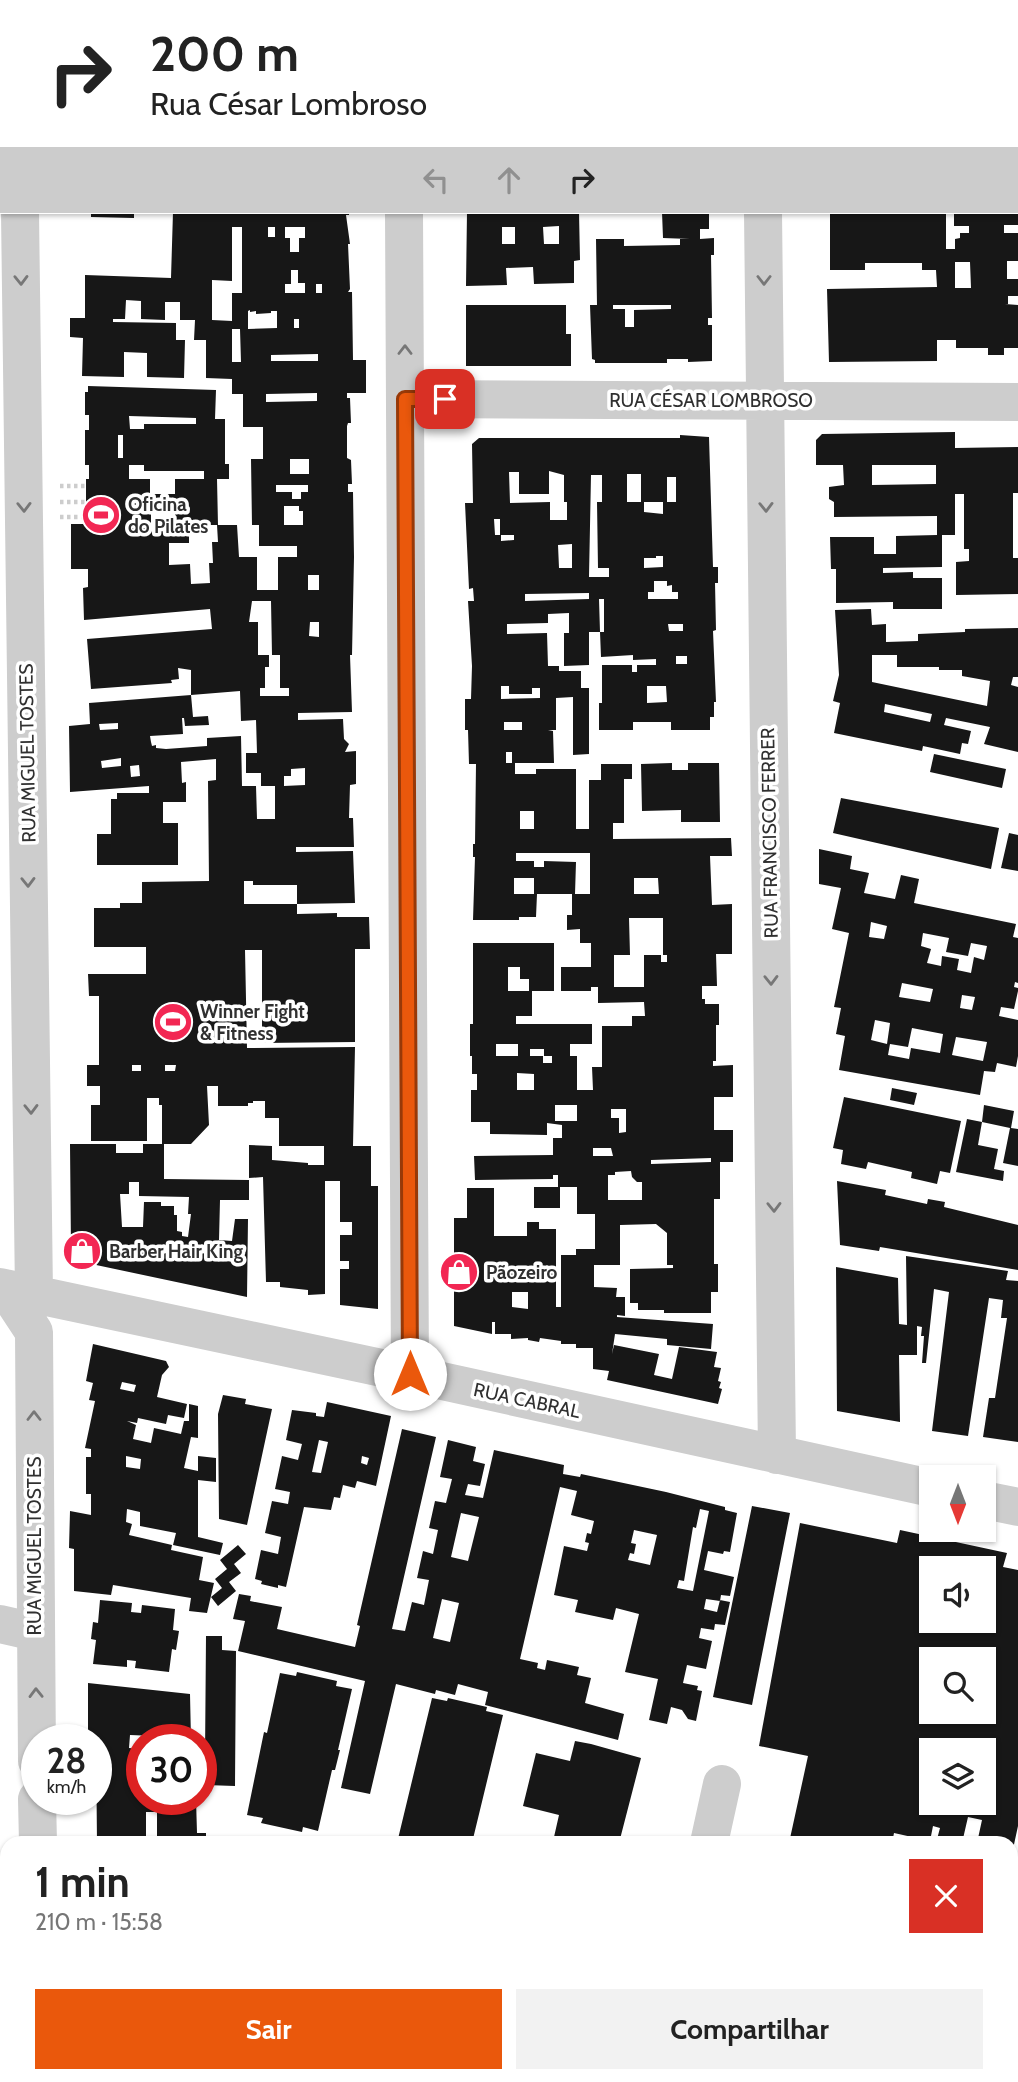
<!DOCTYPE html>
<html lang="pt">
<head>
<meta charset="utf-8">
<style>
  body { margin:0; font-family:Cabin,sans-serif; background:#f2f2f2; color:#222; height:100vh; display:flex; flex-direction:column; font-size:26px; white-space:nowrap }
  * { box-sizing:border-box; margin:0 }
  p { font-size:23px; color:#767676 }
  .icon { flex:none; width:38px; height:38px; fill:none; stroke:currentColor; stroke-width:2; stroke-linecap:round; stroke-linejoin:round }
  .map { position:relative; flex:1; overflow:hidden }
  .details { position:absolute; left:0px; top:1836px; width:1018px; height:247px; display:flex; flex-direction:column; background:#fff; border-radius:21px 21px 0 0; box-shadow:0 2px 5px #0004 }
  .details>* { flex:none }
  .banner { position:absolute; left:0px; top:0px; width:1018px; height:214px; box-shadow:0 2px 5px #0004; background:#fff; color:#222; overflow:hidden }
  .needle { width:46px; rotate:180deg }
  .fabs { position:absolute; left:919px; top:1465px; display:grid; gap:14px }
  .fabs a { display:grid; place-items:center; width:77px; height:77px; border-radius:0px; background:#fff; box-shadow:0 2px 5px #0004; font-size:35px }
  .speed { position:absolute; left:21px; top:1724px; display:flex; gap:14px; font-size:35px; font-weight:700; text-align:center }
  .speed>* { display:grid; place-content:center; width:91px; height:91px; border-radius:50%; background:#fff; box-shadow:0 2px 5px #0004; line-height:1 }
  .speed small { font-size:18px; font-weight:400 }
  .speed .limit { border:10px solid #d22; background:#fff; color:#111 }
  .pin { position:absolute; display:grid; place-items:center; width:60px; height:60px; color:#fff; margin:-30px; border-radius:14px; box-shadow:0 4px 10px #0006 }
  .me { position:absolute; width:77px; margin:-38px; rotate:0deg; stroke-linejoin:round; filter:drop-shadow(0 0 5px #0008) }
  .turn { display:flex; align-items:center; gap:24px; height:147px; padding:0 35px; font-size:32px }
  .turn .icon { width:91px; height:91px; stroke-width:2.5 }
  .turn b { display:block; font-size:49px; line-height:60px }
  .lanes { display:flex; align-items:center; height:66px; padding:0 35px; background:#0003; justify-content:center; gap:35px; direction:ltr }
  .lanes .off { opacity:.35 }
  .round { display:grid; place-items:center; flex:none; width:74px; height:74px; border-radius:0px; background:#f2f2f2 }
  .overview { display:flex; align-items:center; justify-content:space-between; height:119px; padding:0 35px }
  h1 { font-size:42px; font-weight:700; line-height:52px }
  .primary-button { display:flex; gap:14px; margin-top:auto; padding:14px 35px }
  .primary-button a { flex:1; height:80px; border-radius:0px; background:#ea580c; color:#fff; font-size:28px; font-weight:700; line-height:80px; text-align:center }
  .primary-button a+a { background:#f2f2f2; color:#222 }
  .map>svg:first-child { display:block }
</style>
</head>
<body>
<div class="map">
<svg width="1018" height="2082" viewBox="0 0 1018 2082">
  <rect width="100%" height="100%" fill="#fff"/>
  <!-- building -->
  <path fill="#171717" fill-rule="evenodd" d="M91,212H134V218L91,217Z
    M173,212H349V215H346L350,244H348L350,289L348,292H352L353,360H366V393H347V398H350L351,423H348L347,426V458L351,460L352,484H348V492H353L354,557L352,655H350L352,712L298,713V720L343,719L344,739L349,744L345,752L356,751V784L350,785L349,818H353L354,847H296V852L353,851L355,903L297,904V914L337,913V917H369L370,949H355V1042L262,1043V950H245L247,1048L355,1047L353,1146H371V1186H378V1309L340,1305V1269H349V1261H340V1235H352V1222H340V1181H325V1294L308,1295V1290L280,1287V1282H266L263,1177L249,1178V1145L272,1146V1160L308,1163V1165H324V1146H279V1118H265V1101H253V1103H248V1106H218V1086H207L209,1125L191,1144H164V1179L249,1180V1200H220L219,1240L232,1241L235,1219H248L247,1297L82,1262L75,1257L71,1249L70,1144H116V1153H143V1144H162V1105H159V1098H147V1141H91V1105H100V1086H87V1065H99V996H89L88,974H146V947H94V908H120V903H142V882L209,881L208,781L216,780V759L181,762L182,783L186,782V802H163V823H178V865H97V834H111V799H117V793H149V786L70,792L69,726L90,724L89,703L191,695V670L178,668L179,679L171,680L172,683L91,689L87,639L212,629L210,609L84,620L83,588L88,587V569H71V524H86V479H89V465H85V430H89V415H85V392H88V386L216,390L215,419H225V464H229V479H217L218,525H237L239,557H257V590H278V557H297V546H259V525H252L251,459H263V427H243V394H232V379L206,378V340H194L195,320H180V302H165V320L141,319V301L126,300L125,319H113V322L176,323V340H185L184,378L147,377V353L124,352V377L82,376L83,338L70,337V318H85V275L171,278ZM232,227H242V293H232V321L212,320V280L232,281ZM268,227H275V237H268ZM285,227H305V238H299V252H290V238H285ZM291,270H298V283H305V293H285V284H291ZM316,284H322V293H316ZM250,310V312L256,311V314L271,313V311H277V328L248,329V311ZM294,319H299V328H294ZM232,329H240L241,362H232ZM318,354V361H271V355ZM317,393V401L266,402V394ZM129,416L196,418V424H144V429H130ZM118,435H123V458H118ZM290,459H309V474H290ZM129,465H144V471H204V479H175V494H150V479H129ZM276,485H308V492H301V499H292V492H276ZM284,506H299V511H303V525H284ZM151,510H175V525H168V528H132V525H151ZM189,525H217L218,542H212L213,563H209L210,583L191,584L190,564L169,565V543H189ZM308,575H319V590H308ZM252,601H271L272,655H280V688H289V696H260V688H265V667H269V655H258V622H249ZM310,622H319V637L309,636ZM240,691L241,721L256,720L257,753H246V773H261V786H275V819H257L256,786H242L241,736L207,738V746L166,749L156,748V745L152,746L151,742L150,736L183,734L182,718H184L185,726L209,725L208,716L193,717L191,695ZM118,723V729L100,730L99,724ZM121,758V766L102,768L101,761ZM139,765L140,776L131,777L130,766ZM305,768V785L284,786V776H291V769ZM244,881H253V885H297V904H244ZM132,1065H141V1071H132ZM165,1065H176L175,1071H165ZM129,1182H139V1196L189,1197L188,1214H191L188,1237L182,1236V1232L177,1231V1215H174V1206H161V1202H144L143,1227H122L120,1194H129Z
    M467,212H579L580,260L574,261V283L534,284L533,267L506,268L507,285L466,286ZM559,226V244H544L543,227ZM502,227H515V244H502Z
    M662,212H709V229H700V239L714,238V255H711L712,318H708V325H712V361L688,362V359H667V363H595V360L592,359L590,305H597L596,239H624V246L680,245V239H690L663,238ZM613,305H671V309L634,310V327H625V309H613Z
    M830,212H946V249H955V239L960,238V233H969V226H954V212H1018V225H1004V233H1018V261H1007V279H1018V296H1008V304H1005L1018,305V348H1004V355H988V348H956V340H937V361L829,362L827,289L937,287L936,270H922V263H865V270H830ZM955,262H970L971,288H955Z
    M466,305H566V334H571V366H466Z
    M955,432V448L1018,447V493H1013V558H1018V594L956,595V562L969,561V549H964V494H955V535H942V567L883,568V573L913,572V578H942V609H893V602L836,603V569H831L830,537H874V554H896V536L937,535V516L834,517V502L829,499V487L844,485L843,465H816V440L822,434ZM872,465H936V484L872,485Z
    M680,435L709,437L713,567H718V583H715L716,630L713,631L716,702H714V717H710V730H671V722H633V730H599V703H602V665H632V672H637V665H656V659L633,660V655L601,657L600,632H589V665L564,666V633H569V613L548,614V623L507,624V634L547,633L548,666H559V671H581V688H589V754L573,755V697L556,698V730H548L553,731L554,763H515V774H536V769H576V829H589V780H601V764H632V779H624V823H613V839L731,838L732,856H710L712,905L732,904V954H716L717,986H702V999H705V1004H719V1025H716V1061H713V1066L733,1065V1097H714V1130H733V1162H720V1199H714V1264H718V1292H711V1313H664V1310H638V1303H630V1269L673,1268V1265H667V1233L656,1224L620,1225V1265H594V1287L617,1288L616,1297H625V1316L617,1315V1317L713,1324L711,1349L667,1345V1339L615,1334L612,1354L614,1345L659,1354L654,1375L672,1379L679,1347L717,1352L714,1367L721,1368L718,1381L721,1382L719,1388L722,1389L718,1404L607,1380L609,1371L593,1369V1348H576V1344H561V1341L540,1338L539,1342L528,1340V1338L511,1339V1334H495V1322H492V1334L454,1326V1218H467V1188H494V1236H527V1222H539V1229H556V1307H561V1255H576V1249H595V1214H577V1187H560V1208H534V1187H558V1175H553V1179L475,1180L474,1156L553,1155V1138H562V1125L547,1123V1135L490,1134V1122H471V1090H477V1074H472V1056H470V1024H473V943H554V991H532V1016H516V1024H592V1044H570V1056H577V1090H593L592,1067H602V1026H632V1016H645L644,1002L598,1003V987H591V991H561V967H591V943H580V929L567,930V915H572V894H537L536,917H519V920H473L475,857H473V844H475L476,764H469L468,730H465V699H471L472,666L468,601H474L473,588L469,589L465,503H473L472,444L479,438H680ZM549,471L564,475V502H567V520H550V502L510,503L509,472H519V494H549ZM627,474H641V502H627ZM591,475H602V502H597L598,568H609V577H589ZM667,477H676V502H667ZM644,502H663V514L644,512ZM494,519H500V535H495ZM501,535H514V540L501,541ZM572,544V568H559L558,545ZM656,556H663V567L644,568V558H656ZM654,581H667V586L672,585V592H678V599H648V592H654ZM589,593V599L525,601V594ZM599,599H604V632H600ZM668,624H683V631H669ZM676,656H687V664H676ZM501,686H509V694H532V688H540V698L501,699ZM647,686H666L667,702L647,703ZM504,722H522V730H504ZM506,752H512V763H506ZM520,811H534V829H520ZM516,853H590V894H575L576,862L544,861V867H534V861H516ZM514,878H534V894H514ZM634,878H658L659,894H634ZM629,918H663V955H667V962H661V955H644V987H614V955H630ZM508,967H520V979H529V991H508ZM496,1044H518V1056H496ZM530,1049H544V1056H552V1063H543V1056H530ZM517,1073L534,1074V1090H517ZM555,1105H577V1121H555ZM611,1109H626V1132L619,1133V1118H611ZM593,1148H611L613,1156H593ZM711,1158V1162L651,1164V1160ZM631,1171L632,1177L637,1182H642V1200H608V1175H615V1172ZM514,1269H528V1281H514ZM512,1292H528V1309L512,1307Z
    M871,609L872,625L886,624V642L918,641V634L965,632V629L1018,628V677H1013L1011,685L1018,687V752L984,744L990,727L946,718L944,725L971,731L968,744L962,743L960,754L923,746L922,751L834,733L840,703L833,701L839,675L835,610ZM872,655H897V667H939V670H962V676L990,681L987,706L872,682ZM885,704L932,714L930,722L884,712Z
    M934,754L1006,769L1002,788L930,772Z
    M672,763V770H688V763H719L720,822H681V810L642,811L641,764Z
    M841,798L999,828L991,869L833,833Z
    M1009,833L1018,835V871L1001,868Z
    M819,849L852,856L850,869L869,873L864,893L895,899L901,875L919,879L914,903L1016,924L1013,937L1018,938V983L1015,982L1014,987L1018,988V991L1014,1009L1001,1007L999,1016L1018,1020V1056L1016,1067L997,1063L995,1072L984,1071L980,1095L839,1070L845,1036L836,1034L841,1008L834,1007L849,933L832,929L841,888L819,884ZM871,922L887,926L884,939L869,937ZM923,933L949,938L946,952L968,956L971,943L987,946L984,960L974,957L971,973L957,970L959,959L942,956L941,966L927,963L931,949L921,946ZM902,983L933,989L930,1002L899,997ZM962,995L975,997L972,1010L960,1008ZM875,1020L890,1023L887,1044L871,1040ZM912,1028L943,1034L940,1053L911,1048L909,1059L888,1055L890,1044L908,1047ZM956,1037L987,1042L983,1061L952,1055Z
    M892,1088L917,1093L914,1105L890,1100Z
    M844,1097L961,1121L950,1173L940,1171L937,1184L911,1178L912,1172L868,1162L866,1169L841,1164L843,1150L833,1148Z
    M984,1105L1014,1111L1011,1128L1018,1129V1166L1003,1163L1010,1128L982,1122Z
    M967,1119L982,1122L978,1145L998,1149L994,1169L1004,1171L1003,1181L956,1172Z
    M837,1181L886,1190L885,1195L927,1204L928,1199L945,1202L944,1207L1018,1225V1270L880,1247L879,1251L840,1245Z
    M906,1256L1008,1271L1006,1280L1018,1281V1442L983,1437L989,1398H995L1007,1318H1001L1003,1300L989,1298L968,1436L932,1431L949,1292L934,1289L926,1363H922L924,1336H921L922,1327L917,1326V1355H899L900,1422L837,1411L836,1267L898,1278L899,1324L907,1325Z
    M93,1344L166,1361L169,1367L162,1375L157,1397L187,1404L184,1418L168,1415L166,1424L138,1418L137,1423L127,1421L136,1425L133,1439L151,1443L154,1428L181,1434L184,1421H189V1404L198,1406V1438L191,1437L184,1468L198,1471V1456L216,1458V1482L198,1480V1537L223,1543L220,1555L173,1545L176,1533L140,1526V1512L127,1509L126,1522L132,1524L129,1535L172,1545L171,1550L203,1557L199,1580L214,1583L207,1613L189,1611L191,1598L113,1585L111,1595L74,1591V1549L69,1548L70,1511L91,1515V1494H86V1457H91V1449L85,1448L95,1401L89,1400L93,1383L86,1381ZM122,1382L136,1385L134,1392L120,1389ZM126,1456L141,1459L140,1469L126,1467Z
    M223,1395L246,1399L245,1404L272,1409L247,1525L219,1519L218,1414Z
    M327,1402L391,1416L376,1486L357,1481L355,1488L343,1485L340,1498L334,1497L331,1510L304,1507L286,1587L278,1585V1588L261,1584L262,1581L255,1579L261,1550L278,1554L281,1537L265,1533L272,1501L288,1504L290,1492L275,1489L282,1456L298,1460L302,1444L286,1440L292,1410L316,1413V1416L324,1417ZM319,1440L328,1442L321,1473L312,1472ZM362,1456L369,1458L367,1465L361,1463Z
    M402,1429L436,1437L392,1629L405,1631L412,1602L424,1605L429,1580L417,1578L423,1551L433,1554L438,1530L429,1528L435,1501L446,1503L452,1479L440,1477L448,1440L476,1447L473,1461L485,1464L480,1486L468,1484L465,1495L483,1498L494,1450L564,1465L563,1474L580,1477L581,1474L666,1492L725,1507V1510L737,1513L730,1552L724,1551L723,1554L708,1551L704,1570L734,1577L730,1596L721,1595L720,1601L706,1599L704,1609L717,1612L720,1600L730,1602L725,1625L715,1624L714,1630L701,1628L699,1638L712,1641L706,1669L687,1665L683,1683L698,1686L697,1690L702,1691L696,1721L688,1719L682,1710L671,1707L667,1724L649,1720L658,1679L625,1672L639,1614L616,1608L613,1620L575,1612L578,1600L554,1595L564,1546L587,1551L589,1543L585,1542L587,1533L591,1534L594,1521L571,1515L577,1491L560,1487L520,1659L538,1663L537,1668L545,1670L547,1660L579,1667L577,1675L591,1678L585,1703L624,1714L618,1740L485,1705L488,1692L458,1684L455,1695L436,1690L435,1694L396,1684L370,1794L341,1788L365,1681L238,1651L245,1621L233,1619L239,1594L251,1596L250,1601L282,1607L277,1629L355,1647L360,1626L357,1625ZM700,1509L709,1511L693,1591L677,1588L679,1580L684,1581L693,1527L696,1528ZM461,1513L479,1517L468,1561L451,1557ZM634,1530L657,1535L650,1565L628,1560L630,1553L634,1554L636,1544L631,1543ZM442,1599L459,1603L450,1642L433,1638Z
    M752,1506L790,1513L752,1705L713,1697Z
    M800,1523L897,1543L900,1530L1007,1553L1003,1567L1018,1570V1826L1013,1849L1012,1843H977L982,1820L968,1817L962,1843H936L940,1828L933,1826L930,1841L894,1833L892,1843H789L808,1756L759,1746ZM931,1568H984V1620H931ZM931,1659H984V1712H931ZM931,1750H984V1802L971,1804L931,1802Z
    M238,1545L246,1554L234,1564L241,1573L229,1582L236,1591L218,1606L211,1597L222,1588L215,1579L227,1569L220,1560Z
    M100,1600L132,1603L131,1612L141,1613L142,1605L175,1609L173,1630L179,1631L176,1650L172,1649L169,1672L135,1668L136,1661L127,1660V1667L93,1664L96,1640L91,1639L93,1622L98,1623Z
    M206,1636H222V1650L236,1651L235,1786L206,1785V1774H201V1756L205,1757Z
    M297,1672L337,1681L336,1686L352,1689L338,1750H340L335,1770H332L318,1831L303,1827L302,1832L261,1823L263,1818L247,1815L264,1732L267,1733L280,1673L296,1676Z
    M88,1683L190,1694L191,1740H154L155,1736L130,1735L129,1748L141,1749L142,1799H196L197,1833H206V1843H97L96,1740H88ZM146,1812H157V1836L146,1837Z
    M432,1698L447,1701L448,1698L487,1707L486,1711L503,1715L472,1843H397Z
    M575,1741L591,1744L641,1758L619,1843H548L550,1836L554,1837L559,1815L523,1806L536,1753L570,1761Z
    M1012,1872L1018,1873V1894L1013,1919Z
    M1012,1969L1018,1970V2028L1012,2031Z
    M96,2076H222L221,2082H96Z
    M277,2076H308L307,2082Z
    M314,2076H344L342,2082H313Z
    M360,2076H408L407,2079L413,2081L358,2082Z
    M420,2076H441L440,2082H419Z
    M484,2076H542L541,2082H482Z
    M548,2076H570L569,2082H547Z
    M575,2076H640L639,2082H573Z"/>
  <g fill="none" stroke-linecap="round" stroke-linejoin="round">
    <!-- path -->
    <path stroke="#cdcdcd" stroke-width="4.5" stroke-dasharray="3.5 3.5" stroke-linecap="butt" d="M0,168H2
      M60,486H86
      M60,502H86
      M60,517H86"/>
    <!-- minor -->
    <path stroke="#cdcdcd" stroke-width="38" d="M18,0V2
      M403,0V2
      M762,0V2
      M20,212L34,1294
      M404,212L410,1374
      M763,212L777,1455
      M405,399L1018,402
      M0,1287L410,1374L931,1488
      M5,1288L34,1332L37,1761
      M984,1500L1018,1507
      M0,1624L35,1632
      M37,1799L38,1843
      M709,1843L722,1784
      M42,2076V2082"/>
    <!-- major -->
    <path stroke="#a8a8a8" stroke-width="38" d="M0,1883L7,1884
      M1012,2062H1018
      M830,2076L858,2082"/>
  </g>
  <!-- one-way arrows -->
  <defs><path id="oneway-chevron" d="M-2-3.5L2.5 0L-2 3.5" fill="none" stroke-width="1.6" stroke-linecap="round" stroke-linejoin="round" transform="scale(1.75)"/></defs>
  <g stroke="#777">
    <use href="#oneway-chevron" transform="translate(21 280) rotate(89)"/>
    <use href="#oneway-chevron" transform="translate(764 280) rotate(90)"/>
    <use href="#oneway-chevron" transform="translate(405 350) rotate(-90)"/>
    <use href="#oneway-chevron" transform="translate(24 507) rotate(89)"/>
    <use href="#oneway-chevron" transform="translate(766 507) rotate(89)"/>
    <use href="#oneway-chevron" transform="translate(28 882) rotate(89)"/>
    <use href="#oneway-chevron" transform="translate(771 980) rotate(89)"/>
    <use href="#oneway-chevron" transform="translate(31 1109) rotate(89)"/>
    <use href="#oneway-chevron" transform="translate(774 1207) rotate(89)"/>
    <use href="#oneway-chevron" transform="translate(34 1416) rotate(-90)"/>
    <use href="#oneway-chevron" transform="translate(36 1693) rotate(-91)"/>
  </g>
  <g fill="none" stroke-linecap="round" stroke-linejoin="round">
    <!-- route casing -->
    <g stroke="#983908" stroke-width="18">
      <path id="route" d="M410,1374L405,399H445"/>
    </g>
    <!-- route -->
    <use href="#route" stroke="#ea580c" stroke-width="12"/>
  </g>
  <!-- icons -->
  <defs>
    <g id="stadium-disc" transform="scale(2.0125)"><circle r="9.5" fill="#f22753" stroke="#fff"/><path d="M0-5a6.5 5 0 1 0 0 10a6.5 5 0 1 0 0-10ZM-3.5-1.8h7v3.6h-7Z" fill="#fff"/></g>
    <g id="shop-disc" transform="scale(2.0125)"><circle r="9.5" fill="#f22753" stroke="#fff"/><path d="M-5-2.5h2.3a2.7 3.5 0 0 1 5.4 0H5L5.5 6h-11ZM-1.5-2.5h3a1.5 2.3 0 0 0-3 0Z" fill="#fff"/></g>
  </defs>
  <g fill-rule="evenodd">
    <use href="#stadium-disc" x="101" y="515"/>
    <use href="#stadium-disc" x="173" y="1022"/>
    <use href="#shop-disc" x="82" y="1251"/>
    <use href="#shop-disc" x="459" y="1272"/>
  </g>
  <g text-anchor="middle" stroke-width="7" stroke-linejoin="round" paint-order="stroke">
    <!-- street labels -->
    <g font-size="19" fill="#303030" stroke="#fff">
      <text x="711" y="407">RUA CÉSAR LOMBROSO</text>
      <text transform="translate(27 753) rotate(-91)" y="7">RUA MIGUEL TOSTES</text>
      <text transform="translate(769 833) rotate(-91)" y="7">RUA FRANCISCO FERRER</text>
      <text transform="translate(527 1400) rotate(12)" y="7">RUA CABRAL</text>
      <text transform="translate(34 1546) rotate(-90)" y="7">RUA MIGUEL TOSTES</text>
    </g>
    <!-- poi labels -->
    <g font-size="19" font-weight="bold" fill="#303030" stroke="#fff" text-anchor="start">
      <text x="128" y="511">Oficina<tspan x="128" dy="22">do Pilates</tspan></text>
      <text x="200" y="1018">Winner Fight<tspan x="200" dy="22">&amp; Fitness</tspan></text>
      <text x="109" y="1258">Barber Hair King</text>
      <text x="486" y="1279">Pãozeiro</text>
    </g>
  </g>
</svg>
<div class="fabs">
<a><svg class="needle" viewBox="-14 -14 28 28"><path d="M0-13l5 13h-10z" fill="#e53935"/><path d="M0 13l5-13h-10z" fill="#767676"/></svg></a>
<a><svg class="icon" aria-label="sound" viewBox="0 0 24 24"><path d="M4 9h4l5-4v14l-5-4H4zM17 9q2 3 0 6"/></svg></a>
<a><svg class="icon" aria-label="search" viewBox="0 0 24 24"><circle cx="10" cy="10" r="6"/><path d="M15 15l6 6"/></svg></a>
<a><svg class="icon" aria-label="layers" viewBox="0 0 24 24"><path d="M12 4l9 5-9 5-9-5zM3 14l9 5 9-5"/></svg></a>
</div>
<div class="speed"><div>28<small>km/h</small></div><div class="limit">30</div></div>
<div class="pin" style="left:445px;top:399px;background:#d93025"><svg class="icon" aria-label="arrive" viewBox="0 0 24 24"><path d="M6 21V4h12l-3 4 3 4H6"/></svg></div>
<svg class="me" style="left:410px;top:1374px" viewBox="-20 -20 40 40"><circle r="19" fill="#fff"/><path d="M0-13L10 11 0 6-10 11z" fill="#ea580c"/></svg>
<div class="banner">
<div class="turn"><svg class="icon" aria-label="right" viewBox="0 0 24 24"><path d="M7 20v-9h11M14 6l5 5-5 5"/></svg><div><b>200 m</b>Rua César Lombroso</div></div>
<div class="lanes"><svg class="icon off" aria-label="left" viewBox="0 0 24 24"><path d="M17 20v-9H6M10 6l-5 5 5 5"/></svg><svg class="icon off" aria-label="ahead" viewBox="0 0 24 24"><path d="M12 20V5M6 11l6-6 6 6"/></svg><svg class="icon" aria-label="right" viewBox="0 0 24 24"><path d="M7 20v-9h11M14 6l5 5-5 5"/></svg></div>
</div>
<section class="details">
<div class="overview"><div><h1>1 min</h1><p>210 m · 15:58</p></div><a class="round" style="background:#d93025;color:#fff"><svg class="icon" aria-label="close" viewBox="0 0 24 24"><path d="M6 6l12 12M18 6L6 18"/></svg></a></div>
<div class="primary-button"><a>Sair</a><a>Compartilhar</a></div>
</section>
</div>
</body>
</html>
